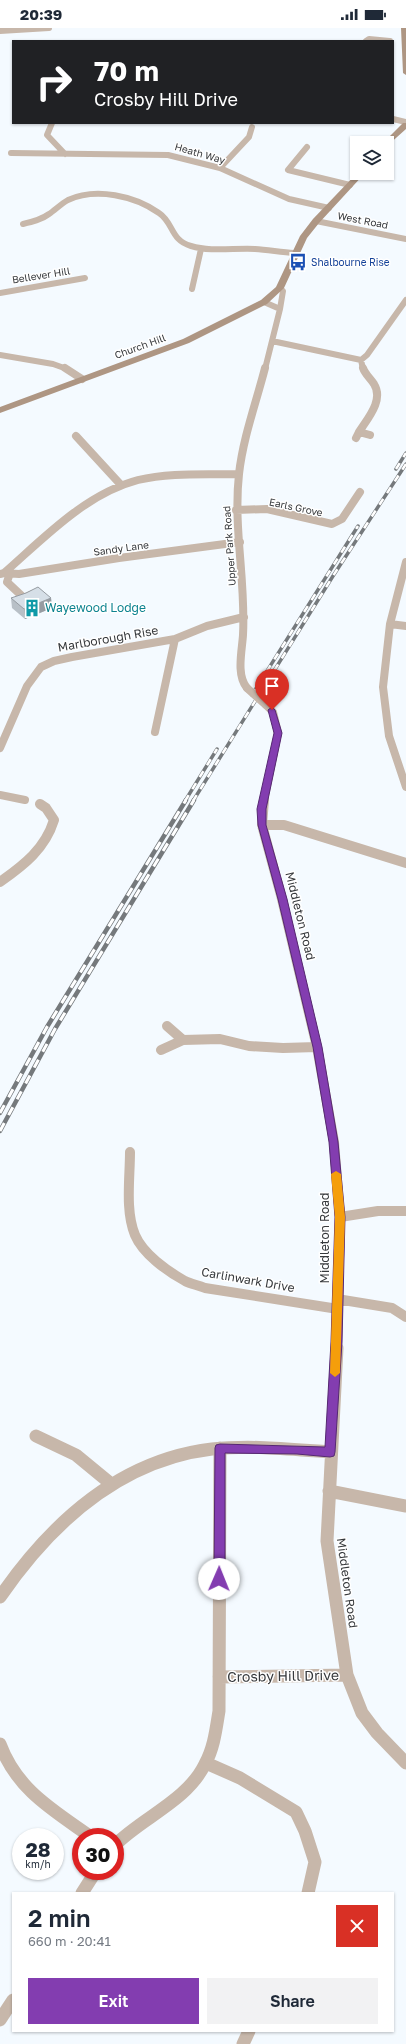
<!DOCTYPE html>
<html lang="en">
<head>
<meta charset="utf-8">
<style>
  body { margin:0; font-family:"Golos Text",sans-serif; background:#f2f2f3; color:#1f2937; height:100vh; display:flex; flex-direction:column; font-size:15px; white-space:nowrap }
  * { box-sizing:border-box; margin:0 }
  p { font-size:13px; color:#747a83 }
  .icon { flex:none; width:22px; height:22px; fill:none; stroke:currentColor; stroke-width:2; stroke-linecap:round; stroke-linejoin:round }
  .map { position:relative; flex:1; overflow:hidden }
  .sheet { position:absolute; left:12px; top:1864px; width:382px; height:140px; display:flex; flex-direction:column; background:#fff; border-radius:0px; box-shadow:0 1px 3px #0004 }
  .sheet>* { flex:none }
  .top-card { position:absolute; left:12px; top:12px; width:382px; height:84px; border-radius:0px; box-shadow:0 1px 3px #0004; background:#202124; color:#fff; overflow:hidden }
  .tools { position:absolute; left:350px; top:108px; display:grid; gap:8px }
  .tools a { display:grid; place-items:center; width:44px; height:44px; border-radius:0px; background:#fff; box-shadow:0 1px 3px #0004; font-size:20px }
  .speed { position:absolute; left:12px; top:1800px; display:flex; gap:8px; font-size:20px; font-weight:700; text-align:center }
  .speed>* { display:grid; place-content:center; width:52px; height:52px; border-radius:50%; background:#fff; box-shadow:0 1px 3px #0004; line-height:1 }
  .speed small { font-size:10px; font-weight:400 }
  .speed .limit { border:6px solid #d22; background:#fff; color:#111 }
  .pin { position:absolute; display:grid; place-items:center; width:34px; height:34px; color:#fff; margin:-41px -17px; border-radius:50% 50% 50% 0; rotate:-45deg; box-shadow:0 0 4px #0007 }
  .pin .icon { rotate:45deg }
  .me { position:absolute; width:44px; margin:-22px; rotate:1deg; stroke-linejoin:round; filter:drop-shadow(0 0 3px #0008) }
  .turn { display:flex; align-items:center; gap:14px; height:84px; padding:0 16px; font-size:18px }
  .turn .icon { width:52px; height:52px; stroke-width:2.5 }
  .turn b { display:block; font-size:28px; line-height:34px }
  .round { display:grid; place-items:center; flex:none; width:42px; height:42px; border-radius:0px; background:#f2f2f3 }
  .headline { display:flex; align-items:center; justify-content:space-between; height:68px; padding:0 16px }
  h1 { font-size:24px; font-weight:600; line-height:30px }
  .primary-button { display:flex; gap:8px; margin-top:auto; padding:8px 16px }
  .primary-button a { flex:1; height:46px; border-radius:0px; background:#833db0; color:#fff; font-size:16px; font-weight:600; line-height:46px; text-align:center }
  .primary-button a+a { background:#f2f2f3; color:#1f2937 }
  .status { display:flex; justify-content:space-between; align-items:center; height:28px; padding:0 20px; background:#fff; direction:ltr }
  .status svg { height:11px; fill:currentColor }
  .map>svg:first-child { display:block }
</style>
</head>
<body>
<div class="status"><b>20:39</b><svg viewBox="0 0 49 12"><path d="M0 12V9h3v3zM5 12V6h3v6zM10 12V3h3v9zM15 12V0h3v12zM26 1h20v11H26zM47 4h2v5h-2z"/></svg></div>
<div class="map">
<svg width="406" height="2016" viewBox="0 0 406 2016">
  <rect width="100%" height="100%" fill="#f4faff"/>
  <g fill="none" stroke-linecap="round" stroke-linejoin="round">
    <!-- street-far3 -->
    <path stroke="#c7b7aa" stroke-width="6" d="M0,3L49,0
      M366,13L369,11L390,13
      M393,91L406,94
      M52,95L47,107L65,126
      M307,119L288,142L350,157
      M11,125L168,127L220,140L289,171L329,180
      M220,140L249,109L252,99
      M316,193L406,211
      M23,196C32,194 41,192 49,186C55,182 61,176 68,172C96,159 135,168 159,185C174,195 170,212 191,218C211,224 233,220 255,221C268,222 281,224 294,225
      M280,260L283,263L280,281
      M192,261L201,221
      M0,265L85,250
      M264,274L280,281L265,341
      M272,313L361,332L367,327L406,272
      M0,327L53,336L67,341
      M361,332L363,341"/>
    <!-- street-far2 -->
    <path stroke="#c7b7aa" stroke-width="8" d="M65,340L82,351
      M359,404C368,390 384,372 374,356C370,350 365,346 363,340
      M76,408L121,457
      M356,410L359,404L370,407
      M236,482L267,481L332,496L342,491L360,464
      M406,534L390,596L383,659L389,708L406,759
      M4,545L19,546L119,530L240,514
      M10,545L7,554L24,570L33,566
      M0,546L4,545C44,510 85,466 138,452C171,444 206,447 239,446
      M390,596L406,598
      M247,660C236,647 242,623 243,607C246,553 233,500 239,446C243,410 256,375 265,340
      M155,704L175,611
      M0,720L27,658L41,639L54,633L72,629L175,611L207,598L244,589
      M0,767L25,772
      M264,773L278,705L273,684L266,677"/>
    <!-- street-far1 -->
    <path stroke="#c7b7aa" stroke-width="10" d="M264,772L262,797L282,871L317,1019L334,1114L340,1189L337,1321
      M262,797H284L406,835
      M0,854C24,837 45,821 54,792L46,780L40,776
      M167,998L183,1012
      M161,1022L183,1012L220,1011L249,1018L283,1020L317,1019
      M130,1124C130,1150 125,1183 135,1207C143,1226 167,1243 185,1253C191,1256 198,1257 205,1260L338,1281
      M340,1189L378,1183H406
      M337,1271L392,1280L406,1289"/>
    <!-- street -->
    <path stroke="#c7b7aa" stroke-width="13" d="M337,1320L327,1513L347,1647L362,1685L377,1705L406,1735
      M36,1408L76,1427L110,1455
      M329,1463L406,1478
      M0,1569C51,1495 119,1432 212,1421C251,1417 291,1421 330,1424
      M219,1649L347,1647
      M0,1716C17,1762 53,1782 91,1809
      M206,1735L240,1750L296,1784L305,1803L315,1834L308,1865
      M115,1817C143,1789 187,1773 205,1736C214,1720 216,1701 219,1683L220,1420
      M82,1865L96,1843
      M0,1992L13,1972
      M243,2016L249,2003"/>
    <!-- secondary -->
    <path fill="#ae9683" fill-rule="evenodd" d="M401,0H406V47L403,45Z
      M403,95H406V101L387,118V115L384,114Z
      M357,145H365L319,195L307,210L284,260L267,276L189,315L0,385V379L183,311L261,272L276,259L300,208L313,191Z"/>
    <!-- rail-far1 casing -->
    <g stroke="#75797c" stroke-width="3.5">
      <path id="rail-far1" d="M396,441L406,425
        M252,667L358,498
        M185,773L217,721
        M193,773L333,548L406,436"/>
    </g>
    <!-- rail casing -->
    <g stroke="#75797c" stroke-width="4.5">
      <path id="rail" d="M0,1085L47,999L186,772
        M0,1103L55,1001L194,772"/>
    </g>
    <!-- rail-far1 -->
    <use href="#rail-far1" stroke="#fff" stroke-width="2.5" stroke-dasharray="7" stroke-linecap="butt"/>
    <!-- rail -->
    <use href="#rail" stroke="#fff" stroke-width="3" stroke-dasharray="9" stroke-linecap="butt"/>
    <!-- street-bridge -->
    <path stroke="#c7b7aa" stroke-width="8" d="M247,660L266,677"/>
  </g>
  <!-- wall -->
  <path fill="#b8c0c7" d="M11,570H51L52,580L25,591L12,580Z"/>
  <!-- shaded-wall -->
  <path fill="#969ca2" d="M51,570L52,580L25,591L24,581Z"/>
  <!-- building -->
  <path fill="#d6dfe7" stroke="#969ca2" d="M38,559L51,570L24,581L11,570L26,565Z"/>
  <!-- route -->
  <path fill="#833db0" stroke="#552872" d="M272,679L275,682L282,705L266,781V797L287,871L322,1019L338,1114L345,1189L342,1314L335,1424L334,1428L330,1429L297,1426L225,1425V1551L223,1554L219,1556L215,1554L214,1551L215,1420L216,1417L220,1416L325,1419L331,1314L335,1189L329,1114L313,1019L278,871L258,797L257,781L274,705L268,682Z"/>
  <!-- slow -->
  <path fill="#f59e0b" d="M336,1143L341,1146L345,1189L340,1345L335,1349L330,1345L335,1189L331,1146Z"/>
  <!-- icons -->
  <defs>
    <g id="bus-bare" transform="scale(1.38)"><path d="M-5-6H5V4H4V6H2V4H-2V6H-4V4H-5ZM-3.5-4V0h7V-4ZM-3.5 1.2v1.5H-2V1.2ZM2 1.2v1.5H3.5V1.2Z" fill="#1a4fb4" stroke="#fff" stroke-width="2.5" paint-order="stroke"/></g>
    <g id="building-bare" transform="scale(1.38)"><path d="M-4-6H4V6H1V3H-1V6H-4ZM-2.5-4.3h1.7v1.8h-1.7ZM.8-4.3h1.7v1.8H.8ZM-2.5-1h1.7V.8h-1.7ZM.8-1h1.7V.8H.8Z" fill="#0f9aa8" stroke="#fff" stroke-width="2.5" paint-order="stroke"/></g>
  </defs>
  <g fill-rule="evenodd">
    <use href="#bus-bare" x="298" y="234"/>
    <use href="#building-bare" x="32" y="580"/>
  </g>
  <g text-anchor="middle" stroke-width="3" stroke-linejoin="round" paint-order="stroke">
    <!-- far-street labels -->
    <g font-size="10" fill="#36393c" stroke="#fff">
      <text transform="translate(200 125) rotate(16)" y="4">Heath Way</text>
      <text transform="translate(363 192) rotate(11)" y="4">West Road</text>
      <text transform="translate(41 247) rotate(-9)" y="4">Bellever Hill</text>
      <text transform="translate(140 318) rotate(-20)" y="4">Church Hill</text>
      <text transform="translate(296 479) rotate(12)" y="4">Earls Grove</text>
      <text transform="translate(229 518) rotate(-94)" y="4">Upper Park Road</text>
      <text transform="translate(121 520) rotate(-8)" y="4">Sandy Lane</text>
    </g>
    <!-- far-transit labels -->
    <g font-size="10" fill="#164399" stroke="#fff" text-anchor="start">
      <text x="311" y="238">Shalbourne Rise</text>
    </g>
    <!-- culture labels -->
    <g font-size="12" fill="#0d838f" stroke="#fff" text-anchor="start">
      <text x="45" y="584">Wayewood Lodge</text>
    </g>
    <!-- street labels -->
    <g font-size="12" fill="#36393c" stroke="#fff">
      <text transform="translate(108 611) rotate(-10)" y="4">Marlborough Rise</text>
      <text transform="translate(300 888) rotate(76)" y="4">Middleton Road</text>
      <text transform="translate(325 1210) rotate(-90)" y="4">Middleton Road</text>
      <text transform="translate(248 1252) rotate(10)" y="4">Carlinwark Drive</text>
      <text transform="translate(347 1555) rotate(82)" y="4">Middleton Road</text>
    </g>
    <!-- near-street labels -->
    <g font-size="14" fill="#36393c" stroke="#fff">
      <text transform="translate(283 1648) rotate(-1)" y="5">Crosby Hill Drive</text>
    </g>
  </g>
</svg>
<div class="tools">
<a><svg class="icon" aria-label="layers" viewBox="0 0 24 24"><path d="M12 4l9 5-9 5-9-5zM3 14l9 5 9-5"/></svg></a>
</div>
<div class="speed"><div>28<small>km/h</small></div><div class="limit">30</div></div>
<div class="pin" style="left:272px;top:682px;background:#d93025"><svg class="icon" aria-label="arrive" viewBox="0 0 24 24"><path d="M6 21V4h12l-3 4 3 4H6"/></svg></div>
<svg class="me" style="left:219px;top:1551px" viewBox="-20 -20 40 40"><circle r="19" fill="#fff"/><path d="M0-13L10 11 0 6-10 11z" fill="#833db0"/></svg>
<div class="top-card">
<div class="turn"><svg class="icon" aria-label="right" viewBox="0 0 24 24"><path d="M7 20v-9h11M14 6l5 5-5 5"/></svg><div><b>70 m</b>Crosby Hill Drive</div></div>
</div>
<section class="sheet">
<div class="headline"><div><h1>2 min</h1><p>660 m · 20:41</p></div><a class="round" style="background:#d93025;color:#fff"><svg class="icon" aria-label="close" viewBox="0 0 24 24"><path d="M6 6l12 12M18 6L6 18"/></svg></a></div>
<div class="primary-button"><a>Exit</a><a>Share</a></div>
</section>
</div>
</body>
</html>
